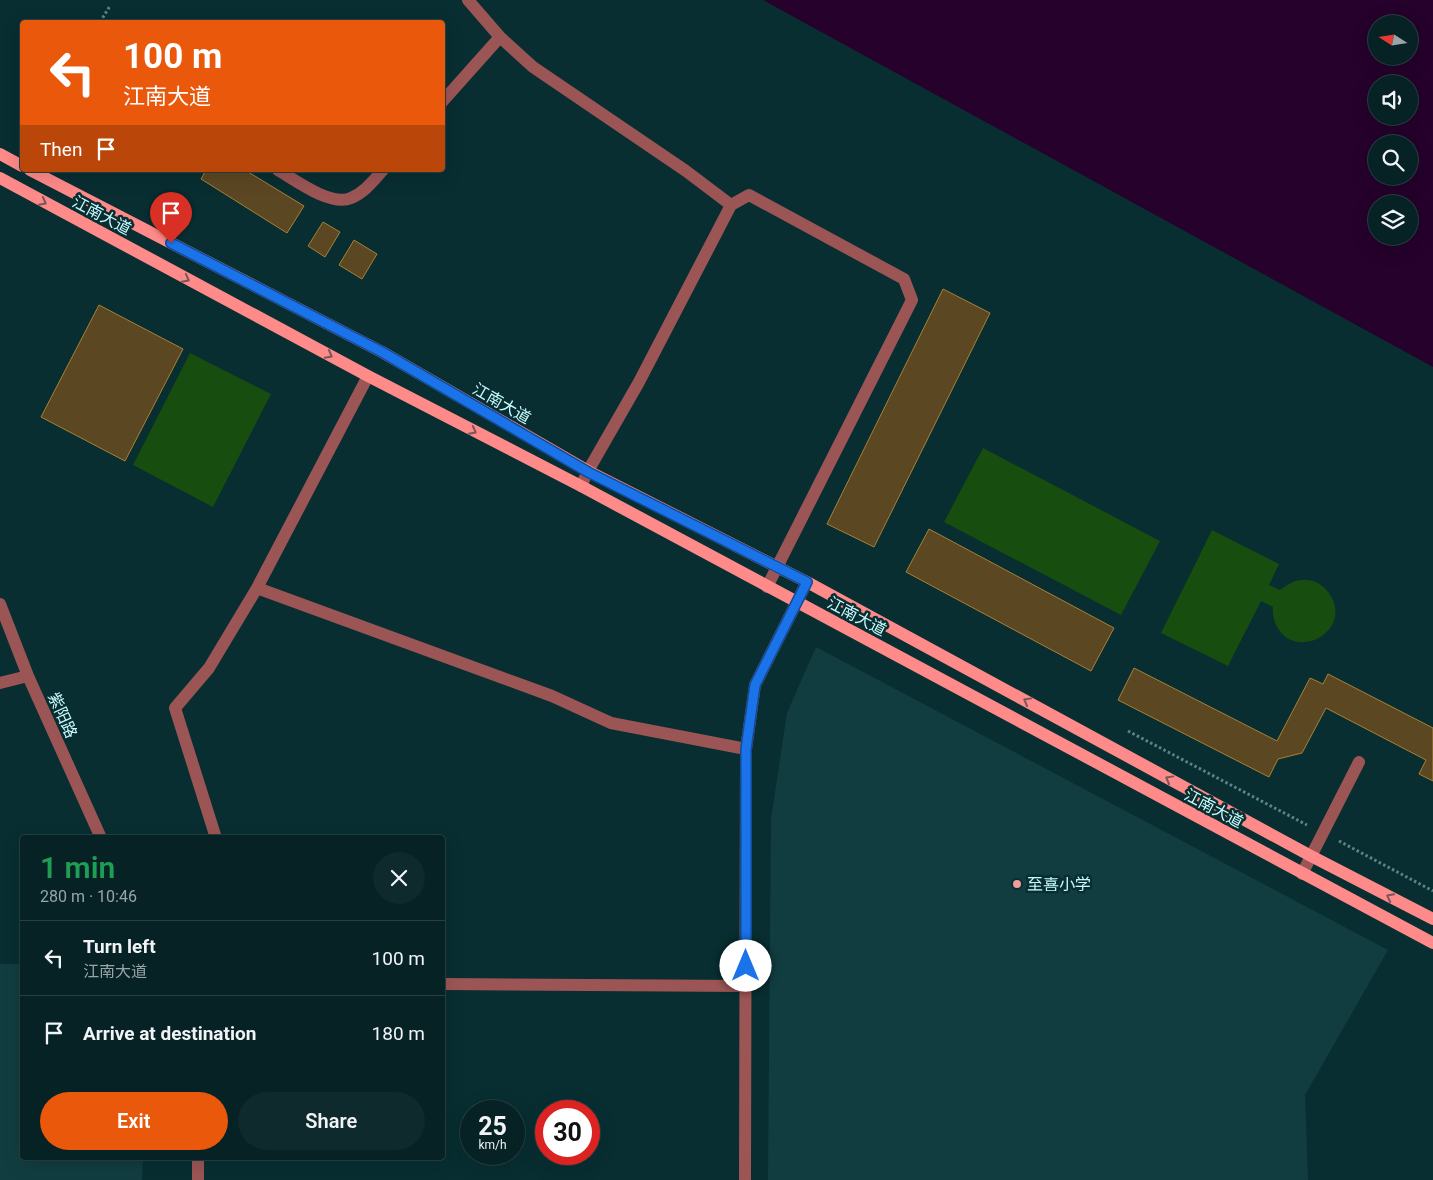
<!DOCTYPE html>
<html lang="en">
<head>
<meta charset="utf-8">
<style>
  body { margin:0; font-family:Roboto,"Noto Sans SC",sans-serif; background:#0f2a2d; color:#f1f3f6; height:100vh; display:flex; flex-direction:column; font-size:19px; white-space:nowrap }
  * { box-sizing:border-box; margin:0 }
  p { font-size:16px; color:#98a4a7 }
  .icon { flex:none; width:28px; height:28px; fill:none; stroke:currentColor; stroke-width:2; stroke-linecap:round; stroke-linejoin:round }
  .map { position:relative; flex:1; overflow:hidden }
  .side { position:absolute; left:20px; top:835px; width:425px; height:325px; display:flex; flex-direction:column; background:#062225; border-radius:5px; box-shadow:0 5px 20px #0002,0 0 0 1px #273f42 }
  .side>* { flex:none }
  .guide { position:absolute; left:20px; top:20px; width:425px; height:152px; border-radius:5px; box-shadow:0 5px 20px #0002,0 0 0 1px #273f42; background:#ea580c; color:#fff; overflow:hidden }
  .needle { width:32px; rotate:282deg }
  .controls { position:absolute; left:1368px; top:15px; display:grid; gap:10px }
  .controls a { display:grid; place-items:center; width:50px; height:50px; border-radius:50%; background:#062225; box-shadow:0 5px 20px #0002,0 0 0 1px #273f42; font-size:25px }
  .speed { position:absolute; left:460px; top:1100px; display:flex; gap:10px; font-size:25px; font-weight:700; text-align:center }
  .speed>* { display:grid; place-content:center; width:65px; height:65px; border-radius:50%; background:#062225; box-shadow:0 5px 20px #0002,0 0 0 1px #273f42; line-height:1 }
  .speed small { font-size:12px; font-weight:400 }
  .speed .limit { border:8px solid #d22; background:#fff; color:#111 }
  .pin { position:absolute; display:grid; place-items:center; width:42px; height:42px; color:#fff; margin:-51px -21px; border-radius:50% 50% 50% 0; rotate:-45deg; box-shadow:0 0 5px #0007 }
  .pin .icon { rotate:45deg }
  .me { position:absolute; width:55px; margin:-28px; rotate:0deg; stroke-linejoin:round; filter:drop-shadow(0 0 4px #0008) }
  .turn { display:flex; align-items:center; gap:18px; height:105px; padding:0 20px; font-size:22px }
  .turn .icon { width:65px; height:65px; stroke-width:2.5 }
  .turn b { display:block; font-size:35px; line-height:42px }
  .then { display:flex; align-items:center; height:48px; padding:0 20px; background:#0003; gap:10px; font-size:19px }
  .round { display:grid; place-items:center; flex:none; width:52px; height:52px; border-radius:26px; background:#0f2a2d }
  .overview { display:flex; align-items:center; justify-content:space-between; height:85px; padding:0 20px }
  h1 { font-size:30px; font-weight:600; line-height:38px; color:#1e9e55 }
  .action { display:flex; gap:10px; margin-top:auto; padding:10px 20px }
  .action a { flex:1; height:58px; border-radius:30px; background:#ea580c; color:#fff; font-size:20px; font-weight:600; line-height:58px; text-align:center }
  .action a+a { background:#0f2a2d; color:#f1f3f6 }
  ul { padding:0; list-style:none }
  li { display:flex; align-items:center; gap:15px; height:75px; padding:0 20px; border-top:1px solid #273f42 }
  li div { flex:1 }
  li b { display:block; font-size:19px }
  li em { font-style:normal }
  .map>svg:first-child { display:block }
</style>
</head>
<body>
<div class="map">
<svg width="1433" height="1180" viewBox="0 0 1433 1180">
  <rect width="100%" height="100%" fill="#082e31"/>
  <!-- built -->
  <path fill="#123d40" d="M816,647L1388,950L1305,1095L1308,1180H768L771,819L787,713Z
    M0,964H22V1158H143L142,1180H0Z"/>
  <!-- green -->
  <path fill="#174d0e" d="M190,353L271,394L213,507L133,465Z
    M983,448L1160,541L1121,615L944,522Z
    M1212,530L1279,564L1269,585L1280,590C1289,583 1297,579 1308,580C1319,581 1327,589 1332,598C1350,633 1294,662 1276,625C1274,620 1272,613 1273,607L1261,601L1228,666L1161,633Z"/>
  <!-- water -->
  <path fill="#25012b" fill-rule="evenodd" d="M763,0H1433V367ZM1376,24H1409V56H1376ZM1376,84H1409V116H1376ZM1376,144H1409V176H1376ZM1376,204H1409V236H1376Z"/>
  <!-- building -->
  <path fill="#5b4722" stroke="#a88136" d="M206,170H245L304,206L287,233L201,179Z
    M323,222L340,232L325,257L308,246Z
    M354,240L377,254L362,279L339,265Z
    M943,289L990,313L874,547L827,524Z
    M99,305L183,349L125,461L41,417Z
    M929,529L1114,628L1091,671L906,572Z
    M1134,668L1277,741L1310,678L1323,684L1328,674L1433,728V781L1419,774L1426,760L1326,708L1302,753L1278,759L1269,777L1118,700Z"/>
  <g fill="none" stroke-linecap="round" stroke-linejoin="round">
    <!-- path -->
    <path stroke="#598588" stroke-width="3" stroke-dasharray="2.5 2.5" stroke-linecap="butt" d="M100,22L110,6
      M1128,731L1307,825
      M1339,841L1433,891"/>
    <!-- minor -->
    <path stroke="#9c5555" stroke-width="12" d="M468,0L500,37L533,67L686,171L731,205
      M442,102L500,37
      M278,170C295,180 331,207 351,198C365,192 373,181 383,170
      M581,486L588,471L639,382L731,205L749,195L904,279L912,300L767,587
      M257,588L552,696L611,723L746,749
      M0,604L28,676L101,838
      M0,683L28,676
      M216,838L175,708L209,668L257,588L368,376
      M1302,874L1359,762
      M442,984L746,986
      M198,1180V1158
      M745,1180L746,749L755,685L807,582"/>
    <!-- major -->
    <path stroke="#fe8a89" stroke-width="12" d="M0,154L22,166
      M30,170L382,352L588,471L807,582L1311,856L1433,919
      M0,178L368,376L581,486L1433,943"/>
  </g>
  <!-- one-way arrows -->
  <defs><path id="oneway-chevron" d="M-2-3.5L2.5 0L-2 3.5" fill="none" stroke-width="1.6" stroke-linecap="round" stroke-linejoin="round" transform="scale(1.25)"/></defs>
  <g stroke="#775759">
    <use href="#oneway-chevron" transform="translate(43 202) rotate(28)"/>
    <use href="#oneway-chevron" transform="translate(186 279) rotate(28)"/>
    <use href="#oneway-chevron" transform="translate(329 355) rotate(28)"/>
    <use href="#oneway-chevron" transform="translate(473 431) rotate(27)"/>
    <use href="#oneway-chevron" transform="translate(1027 701) rotate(-151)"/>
    <use href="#oneway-chevron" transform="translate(1169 779) rotate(-151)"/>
    <use href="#oneway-chevron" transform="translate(1390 897) rotate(-153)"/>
  </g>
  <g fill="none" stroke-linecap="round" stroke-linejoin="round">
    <!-- route casing -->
    <g stroke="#114b97" stroke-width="12">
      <path id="route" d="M171,243L382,352L588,472L807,582L755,685L746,749V966"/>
    </g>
    <!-- route -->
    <use href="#route" stroke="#1a73e8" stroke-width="9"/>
  </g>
  <!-- markers -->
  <circle fill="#f59b99" stroke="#082e31" stroke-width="2" cx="1017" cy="884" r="5"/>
  <g text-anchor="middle" stroke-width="5" stroke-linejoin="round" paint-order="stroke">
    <!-- street labels -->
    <g font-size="16" fill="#c8fbff" stroke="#082e31">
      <text transform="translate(102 215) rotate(28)" y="6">江南大道</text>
      <text transform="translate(502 403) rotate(30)" y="6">江南大道</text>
      <text transform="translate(857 616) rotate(28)" y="6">江南大道</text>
      <text transform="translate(63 715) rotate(66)" y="6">紫阳路</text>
      <text transform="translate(1214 808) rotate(28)" y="6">江南大道</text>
    </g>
    <!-- poi labels -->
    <g font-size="16" fill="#c8fbff" stroke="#082e31" text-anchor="start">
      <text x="1027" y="890">至喜小学</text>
    </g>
  </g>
</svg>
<div class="controls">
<a><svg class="needle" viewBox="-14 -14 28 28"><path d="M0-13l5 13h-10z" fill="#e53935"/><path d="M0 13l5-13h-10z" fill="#98a4a7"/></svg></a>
<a><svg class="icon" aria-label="sound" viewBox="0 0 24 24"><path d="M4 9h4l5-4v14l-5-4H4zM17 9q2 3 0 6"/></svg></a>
<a><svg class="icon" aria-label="search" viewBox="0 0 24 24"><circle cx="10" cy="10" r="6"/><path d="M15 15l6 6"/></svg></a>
<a><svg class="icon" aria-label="layers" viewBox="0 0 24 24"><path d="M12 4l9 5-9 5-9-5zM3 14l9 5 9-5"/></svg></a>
</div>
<div class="speed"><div>25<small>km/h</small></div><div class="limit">30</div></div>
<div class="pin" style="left:171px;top:243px;background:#d93025"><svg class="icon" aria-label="arrive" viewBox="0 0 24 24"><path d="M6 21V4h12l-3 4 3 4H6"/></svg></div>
<svg class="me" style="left:746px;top:966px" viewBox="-20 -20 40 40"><circle r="19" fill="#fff"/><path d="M0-13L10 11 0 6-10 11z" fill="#1a73e8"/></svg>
<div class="guide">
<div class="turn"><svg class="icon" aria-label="left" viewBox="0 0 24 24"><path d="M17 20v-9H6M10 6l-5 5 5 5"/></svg><div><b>100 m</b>江南大道</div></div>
<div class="then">Then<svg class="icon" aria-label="arrive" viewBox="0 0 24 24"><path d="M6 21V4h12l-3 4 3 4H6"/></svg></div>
</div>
<section class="side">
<div class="overview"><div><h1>1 min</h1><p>280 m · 10:46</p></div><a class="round"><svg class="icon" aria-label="close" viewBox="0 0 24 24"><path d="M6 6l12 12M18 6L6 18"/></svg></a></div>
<ul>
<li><svg class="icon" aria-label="left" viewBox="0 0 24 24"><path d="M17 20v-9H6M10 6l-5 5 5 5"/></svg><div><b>Turn left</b><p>江南大道</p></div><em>100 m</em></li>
<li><svg class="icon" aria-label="arrive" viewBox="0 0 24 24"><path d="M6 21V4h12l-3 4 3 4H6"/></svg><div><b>Arrive at destination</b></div><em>180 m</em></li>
</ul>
<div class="action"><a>Exit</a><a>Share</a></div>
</section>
</div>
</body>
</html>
